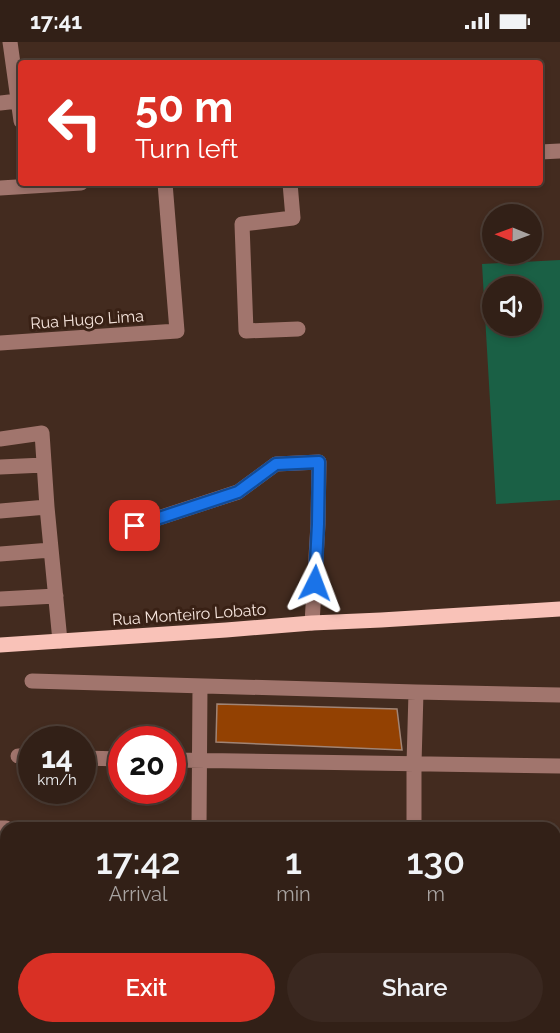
<!DOCTYPE html>
<html lang="en">
<head>
<meta charset="utf-8">
<style>
  body { margin:0; font-family:Raleway,sans-serif; background:#3a2820; color:#f1f3f6; height:100vh; display:flex; flex-direction:column; font-size:22px; white-space:nowrap }
  * { box-sizing:border-box; margin:0 }
  p { font-size:20px; color:#a8a3a1 }
  .icon { flex:none; width:33px; height:33px; fill:none; stroke:currentColor; stroke-width:2; stroke-linecap:round; stroke-linejoin:round }
  .map { position:relative; flex:1; overflow:hidden }
  .details { position:absolute; left:0px; top:780px; width:561px; height:212px; display:flex; flex-direction:column; background:#322017; border-radius:18px 18px 0 0; box-shadow:0 3px 9px #0003,0 0 0 2px #4d3e36 }
  .details>* { flex:none }
  .guide { position:absolute; left:18px; top:18px; width:525px; height:126px; border-radius:6px; box-shadow:0 3px 9px #0003,0 0 0 2px #4d3e36; background:#d93025; color:#fff; overflow:hidden }
  .needle { width:39px; rotate:271deg }
  .tools { position:absolute; left:482px; top:162px; display:grid; gap:12px }
  .tools a { display:grid; place-items:center; width:60px; height:60px; border-radius:50%; background:#322017; box-shadow:0 3px 9px #0003,0 0 0 2px #4d3e36; font-size:30px }
  .speed { position:absolute; left:18px; top:684px; display:flex; gap:12px; font-size:30px; font-weight:700; text-align:center }
  .speed>* { display:grid; place-content:center; width:78px; height:78px; border-radius:50%; background:#322017; box-shadow:0 3px 9px #0003,0 0 0 2px #4d3e36; line-height:1 }
  .speed small { font-size:15px; font-weight:400 }
  .speed .limit { border:9px solid #d22; background:#fff; color:#111 }
  .pin { position:absolute; display:grid; place-items:center; width:51px; height:51px; color:#fff; margin:-26px; border-radius:12px; box-shadow:0 3px 9px #0006 }
  .me { position:absolute; width:66px; margin:-33px; rotate:3deg; stroke-linejoin:round; filter:drop-shadow(0 0 4px #0008) }
  .turn { display:flex; align-items:center; gap:21px; height:126px; padding:0 18px; font-size:27px }
  .turn .icon { width:78px; height:78px; stroke-width:2.5 }
  .turn b { display:block; font-size:42px; line-height:51px }
  .eta { display:flex; justify-content:space-evenly; align-items:center; height:102px; text-align:center }
  .eta b { font-size:36px; font-weight:600; line-height:42px }
  .primary-button { display:flex; gap:12px; margin-top:auto; padding:12px 18px }
  .primary-button a { flex:1; height:69px; border-radius:36px; background:#d93025; color:#fff; font-size:24px; font-weight:600; line-height:69px; text-align:center }
  .primary-button a+a { background:#3a2820; color:#f1f3f6 }
  .status { display:flex; justify-content:space-between; align-items:center; height:42px; padding:0 30px; background:#322017; direction:ltr }
  .status svg { height:16px; fill:currentColor }
  .map>svg:first-child { display:block }
</style>
</head>
<body>
<div class="status"><b>17:41</b><svg viewBox="0 0 49 12"><path d="M0 12V9h3v3zM5 12V6h3v6zM10 12V3h3v9zM15 12V0h3v12zM26 1h20v11H26zM47 4h2v5h-2z"/></svg></div>
<div class="map">
<svg width="560" height="991" viewBox="0 0 560 991">
  <rect width="100%" height="100%" fill="#432b1f"/>
  <!-- built -->
  <path fill="#503222" d="M0,974L6,975V986H251L376,991H0Z"/>
  <!-- green -->
  <path fill="#1a6045" fill-rule="evenodd" d="M560,218V458L496,462L482,222ZM492,244H531V284H492Z"/>
  <!-- building -->
  <path fill="#934102" stroke="#a18475" stroke-width="1.5" d="M217,662L397,667L402,708L216,700Z"/>
  <g fill="none" stroke-linecap="round" stroke-linejoin="round">
    <!-- minor -->
    <path stroke="#a1756d" stroke-width="15" d="M10,0L21,79
      M0,61L18,59
      M540,110L560,109
      M290,141L293,176L242,182L246,289L298,287
      M0,146L81,141
      M0,301L177,289L165,141
      M0,397L42,391L47,465
      M0,425L44,423
      M0,469L47,465L60,599
      M134,484L238,450L276,422L319,420L318,482L312,581
      M0,512L51,508
      M0,557L56,554
      M32,639L416,650L560,653
      M18,714H32
      M82,716L122,717
      M172,718L560,724
      M0,786H6
      M199,786L200,644
      M414,786V722L416,650
      M555,800H560
      M0,829H6
      M555,842H560
      M0,903H6
      M555,913L560,914"/>
    <!-- major -->
    <path stroke="#f9c2b8" stroke-width="15" d="M0,603L226,588L312,581L381,578L560,567"/>
  </g>
  <g fill="none" stroke-linecap="round" stroke-linejoin="round">
    <!-- route casing -->
    <g stroke="#114b97" stroke-width="15">
      <path id="route" d="M135,484L238,450L276,422L319,420L318,482L315,541"/>
    </g>
    <!-- route -->
    <use href="#route" stroke="#1a73e8" stroke-width="10"/>
  </g>
  <g text-anchor="middle" stroke-width="6" stroke-linejoin="round" paint-order="stroke">
    <!-- street labels -->
    <g font-size="16" fill="#f6e5dd" stroke="#392115">
      <text transform="translate(87 277) rotate(-4)" y="6">Rua Hugo Lima</text>
      <text transform="translate(189 572) rotate(-4)" y="6">Rua Monteiro Lobato</text>
    </g>
  </g>
</svg>
<div class="tools">
<a><svg class="needle" viewBox="-14 -14 28 28"><path d="M0-13l5 13h-10z" fill="#e53935"/><path d="M0 13l5-13h-10z" fill="#a8a3a1"/></svg></a>
<a><svg class="icon" aria-label="sound" viewBox="0 0 24 24"><path d="M4 9h4l5-4v14l-5-4H4zM17 9q2 3 0 6"/></svg></a>
</div>
<div class="speed"><div>14<small>km/h</small></div><div class="limit">20</div></div>
<div class="pin" style="left:135px;top:484px;background:#d93025"><svg class="icon" aria-label="arrive" viewBox="0 0 24 24"><path d="M6 21V4h12l-3 4 3 4H6"/></svg></div>
<svg class="me" style="left:315px;top:541px" viewBox="-20 -20 40 40"><path d="M0-17L14 15 0 8-14 15z" fill="#1a73e8" stroke="#fff" stroke-width="4"/></svg>
<div class="guide">
<div class="turn"><svg class="icon" aria-label="left" viewBox="0 0 24 24"><path d="M17 20v-9H6M10 6l-5 5 5 5"/></svg><div><b>50 m</b>Turn left</div></div>
</div>
<section class="details">
<div class="eta">
<div><b>17:42</b><p>Arrival</p></div>
<div><b>1</b><p>min</p></div>
<div><b>130</b><p>m</p></div>
</div>
<div class="primary-button"><a>Exit</a><a>Share</a></div>
</section>
</div>
</body>
</html>
